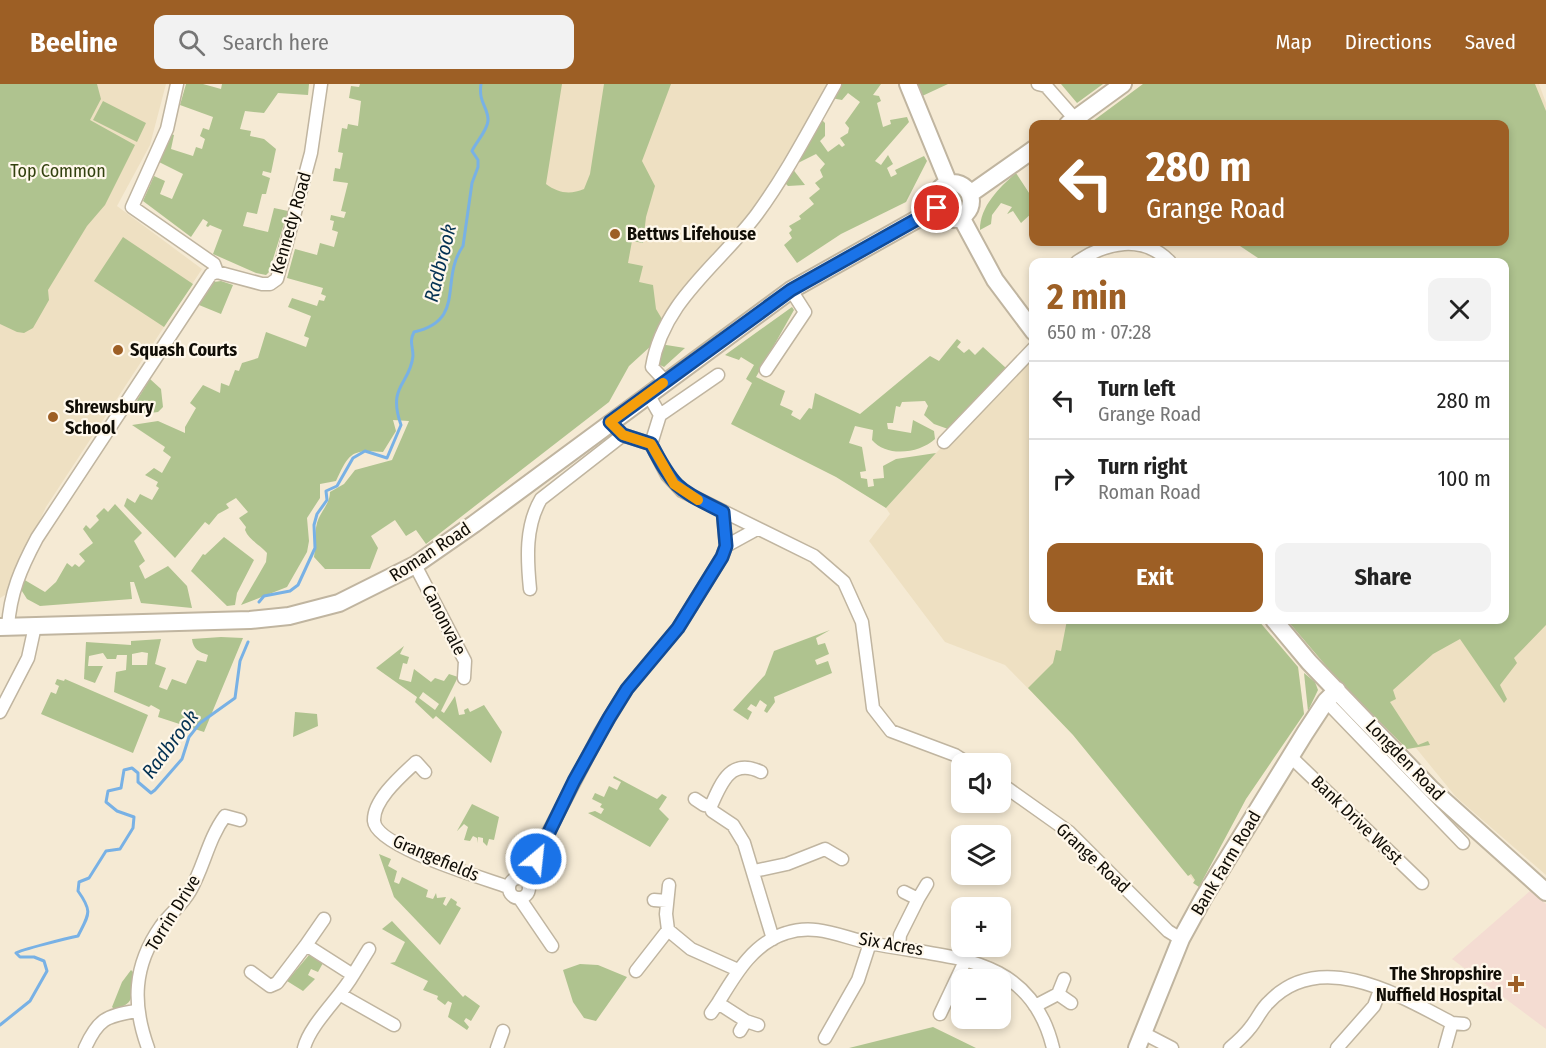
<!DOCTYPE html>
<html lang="en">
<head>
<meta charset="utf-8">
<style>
  body { margin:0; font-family:"Fira Sans Condensed",sans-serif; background:#f2f2f2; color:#222; height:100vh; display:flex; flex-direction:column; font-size:22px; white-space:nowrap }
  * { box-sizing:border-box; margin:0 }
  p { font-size:20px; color:#767676 }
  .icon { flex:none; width:33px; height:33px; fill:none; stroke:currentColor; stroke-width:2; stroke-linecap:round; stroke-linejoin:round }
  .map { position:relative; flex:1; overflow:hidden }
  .sheet { position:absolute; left:1029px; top:174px; width:480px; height:366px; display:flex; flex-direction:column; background:#fff; border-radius:12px; box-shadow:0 3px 9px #0003 }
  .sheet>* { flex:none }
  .top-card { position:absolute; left:1029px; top:36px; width:480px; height:126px; border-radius:12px; box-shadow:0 3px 9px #0003; background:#9d5f25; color:#fff; overflow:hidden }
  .buttons { position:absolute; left:951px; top:669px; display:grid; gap:12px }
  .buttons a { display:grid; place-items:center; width:60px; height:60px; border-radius:12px; background:#fff; box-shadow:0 3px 9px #0003; font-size:30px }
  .pin { position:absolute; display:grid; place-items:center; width:51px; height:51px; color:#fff; margin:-26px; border:3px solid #fff; border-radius:50%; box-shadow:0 2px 6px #0007 }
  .me { position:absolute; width:66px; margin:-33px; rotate:28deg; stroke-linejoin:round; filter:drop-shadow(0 0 4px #0008) }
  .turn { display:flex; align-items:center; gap:21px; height:126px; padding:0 18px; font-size:27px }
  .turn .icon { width:78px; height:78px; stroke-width:2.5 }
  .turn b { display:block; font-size:42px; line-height:51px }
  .round { display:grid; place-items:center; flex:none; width:63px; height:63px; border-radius:12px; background:#f2f2f2 }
  .overview { display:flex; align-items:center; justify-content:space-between; height:102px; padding:0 18px }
  h1 { font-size:36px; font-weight:700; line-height:45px; color:#9d5f25 }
  .action { display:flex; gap:12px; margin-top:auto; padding:12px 18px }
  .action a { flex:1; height:69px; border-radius:12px; background:#9d5f25; color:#fff; font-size:24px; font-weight:700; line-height:69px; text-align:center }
  .action a+a { background:#f2f2f2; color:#222 }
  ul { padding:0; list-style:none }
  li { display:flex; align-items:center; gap:18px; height:78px; padding:0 18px; border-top:2px solid #e0e0e0 }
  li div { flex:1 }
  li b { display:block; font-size:22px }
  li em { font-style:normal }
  header { display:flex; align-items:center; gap:36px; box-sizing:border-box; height:84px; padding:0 30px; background:#9d5f25; color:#fff }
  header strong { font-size:28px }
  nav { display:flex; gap:33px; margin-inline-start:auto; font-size:21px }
  .search { width:420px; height:54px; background:#f2f2f2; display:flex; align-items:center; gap:15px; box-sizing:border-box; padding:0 21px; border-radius:12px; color:#767676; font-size:22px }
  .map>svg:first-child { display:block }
</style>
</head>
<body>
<header>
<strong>Beeline</strong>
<div class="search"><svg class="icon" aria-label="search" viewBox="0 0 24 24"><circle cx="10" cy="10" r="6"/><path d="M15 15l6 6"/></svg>Search here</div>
<nav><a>Map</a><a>Directions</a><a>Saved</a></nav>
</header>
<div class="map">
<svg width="1546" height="964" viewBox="0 0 1546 964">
  <rect width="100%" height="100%" fill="#f5ead4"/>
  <!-- built -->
  <path fill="#eee0c2" d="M0,0H166L150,61L117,122L202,185L46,423L5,511L0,514Z
    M523,0H829L752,128L702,184L629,282L521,47Z
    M1143,0H1539L1546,19V791L1456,713L1416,664L1407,665L1339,597L1287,536H1504V40H1089Z
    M1033,271L1034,536H1258L1298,583L1304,630L1246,715L1199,803L1073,650L1005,581L945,558L869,457L890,430L886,424L936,369Z"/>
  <!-- medical -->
  <path fill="#f4dcd2" d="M1530,807L1546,820V945L1452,875Z"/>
  <!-- green -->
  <path fill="#afc38f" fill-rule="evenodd" d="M0,0H97L101,15L90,36L135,61L105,121L87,142L48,206L49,216L33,244L24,249L17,248L0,240Z
    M186,0H203L221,5L222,0H309L308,11L278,9L264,29L245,27L240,45L251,47L250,52L264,55L276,65L271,89L263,87L262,91L270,94L266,110H262L257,130L247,128L243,142L268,148L274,124L288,127L269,188L266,191L256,189L213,170L222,146L210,141L208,143L206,142L208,138L203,135L191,153L143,117L154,92L165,97L160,110L172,115L183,90L159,78L171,50L174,51L171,65L193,72L196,63L202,65L205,55L200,52L203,44L209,46L213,33L180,21Z
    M360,0H562L546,100C558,109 570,111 584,105L590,90L604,0H671L642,77L655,102L646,133L643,159L632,157L628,179L643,182L639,198L653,201L656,225L665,240L652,261L629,282L609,318L426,460L416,446L406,452L395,436L371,452L378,464L370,485H325L314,473C316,462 314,450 317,439C320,428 330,420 330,408L344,400L355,386L392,376L409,337L393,336L396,347L383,368C351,365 349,369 336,397L320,400V414L307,434L309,457L307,468L287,503L241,521L266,478L267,469C259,460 249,456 245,446L246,443L239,434L248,428L236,414L226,420L229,424L218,430L209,441L205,438L175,474L124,422L127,414L135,419L140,410L152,416L159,404L156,402L158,398L145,391L154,384L162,389L171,373L163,367L165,363L132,341L158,337L185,349V343L196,324L190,319L203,301L220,309L221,299L229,302L235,286L239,287L242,279L258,274L266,248L306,263L309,254L304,252L311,232L288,223L292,214L317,222L319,216L324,217L326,212L321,210L323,204L287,194L295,165L317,171L320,159L334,163L338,148L332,146L334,137L330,136L331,131L344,134L346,128L341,127L348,99L333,97L335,84L340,85L343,69L338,68L342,44L347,45L348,40L358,42L361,17L349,14L351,2L359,3Z
    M839,0H881L873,11L879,12L881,17L877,19L883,43L891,40L890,36L907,33L909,38L875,77L881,81L888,71L893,80L887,84L891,93L897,90L895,86L924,72L927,77L906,118L841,150L797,179L784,161L792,154L789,149L792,146L789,142L801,135L799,132L814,120L809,114L820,105L815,99L823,93L820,86L825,80L816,70L796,80L820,34L825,39V52L820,57L828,68L839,60L842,63L845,61L840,54L848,49L849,44L845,39L860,18L848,9L842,16L831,14Z
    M915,0H948L920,13Z
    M1061,0H1103L1077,19Z
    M1143,0H1535L1546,27V541L1514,574L1517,579L1500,601L1507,615L1504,619L1460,555L1433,570L1393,606L1396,615L1390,618L1418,661L1428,657L1430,661L1407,665L1339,597L1287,536H1504V178H1264L1234,158H1504V40H1089Z
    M103,17L146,39L137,58L93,36Z
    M792,84L805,101L788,102L784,98Z
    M1016,89L1033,115V128L1021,139L1013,127L1007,130L1012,123L1001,119L992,131L991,140L980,146C980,122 999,104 1016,89Z
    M942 117a11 11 0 1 1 22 0a11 11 0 1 1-22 0Z
    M123,153L193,200L164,243L94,197Z
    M221,197L233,201L221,230L199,221L214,198Z
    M792,223L794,226L756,293L785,307L780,321L793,327L791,331L800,336L809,324L812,325L815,309L860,330L930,272L939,277L957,255L961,258L957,263L964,269L969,265L975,271L983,263L1006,284L948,345L934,340L924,331L928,322L925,317L902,318L900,323L896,322L893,339H887L888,345L911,349L913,336L934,347L935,355C920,369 887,374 872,356L873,346L855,342L849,359L862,363L866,387L860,388L861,394L867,395L868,403L874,402L873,395L884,394L883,382L896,375L936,369L886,424L836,393L731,340L752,299L746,295L754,281L741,273L739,276L725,271Z
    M660,260L685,264L664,283L656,279Z
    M150,295L161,305L163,323L158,328L143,330L131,326Z
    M115,420L142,449L134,457L145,477L139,482L145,495L168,482L187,502L192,524L141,519L134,498H130L132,515L40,522L27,515L20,504L23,495L45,508L56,498L67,479L72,483L75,480L79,483L85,477L79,470L93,459L83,445L86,441L90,445L99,436L96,432L104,424L108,428Z
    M224,453L254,476L237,509L235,521L227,522L191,487L203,470L205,471Z
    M1067,536H1258L1298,583L1304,630L1246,715L1199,803L1193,799L1195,796L1191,790L1188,792L1073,651L1028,604L1053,579L1056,566L1061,567Z
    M830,546L816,554L818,561L825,559L829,570L815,576L817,581L828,577L832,589L774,613L775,618L767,629L764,627L767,621L760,616L756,623L751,620L747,625L752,628L748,636L733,626L765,591L774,567Z
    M221,553L243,554L204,648L158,633L160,626L151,621L149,623L114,608L116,588L126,586L127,571H117L116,575H107L103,569L89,572L88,582H103L95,599L84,595L86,558L131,561V557L161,555L155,580L166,584L159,603L167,606L172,595L186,600L197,576L206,578L208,571C199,568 193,565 192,555ZM142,568L148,569L147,581H132V570Z
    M404,562L400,570L409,573L407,580L403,579L399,595L411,598L414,585L431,598L435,594L444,597L449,590L458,593L441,627L444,629L455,612L459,631L465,630L464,626L468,624L470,628L484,621L502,648L491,679L436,632L433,635L415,618L417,613L376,584ZM423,608L439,620L435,626L419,614Z
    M1304,589L1315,598L1318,606L1308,627Z
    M57,595L64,597L65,595L148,631L133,669L41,630L51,608L56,610L59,602L55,600Z
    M295,628L317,630L318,642L293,653Z
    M614,692L657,715L662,710L667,713L659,725L669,735L650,763L588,729L595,727L601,730L604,725L600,723L602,720L592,715L595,709L604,713L609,702L617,706L621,698L613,694Z
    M472,720L499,733L494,756L489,755L487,762L483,758V754L478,753L477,759V754L473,752L470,757L464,756L468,743L464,740L457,747Z
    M379,770L391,775L388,782L397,787L394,798L399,800L402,793L428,806L426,813L433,815L436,809L437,814L446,813L443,820L446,822L451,814L457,818L456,821L461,824L440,861L394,813Z
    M392,837L463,913L465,911L480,922L471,937L466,934L464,937L469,943L467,946L448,933L452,919L448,917L445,921L437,915L438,912L423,906L428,897L390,879L395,878L405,858L382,845Z
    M309,871L323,879L318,888L311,885L308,891L315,895L303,907L287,897Z
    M580,880L598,881L627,893L596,937L584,934L573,918L563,886Z
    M131,886L134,889C130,909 138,920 114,925L112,923L122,898Z
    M933,943L976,964H849Z"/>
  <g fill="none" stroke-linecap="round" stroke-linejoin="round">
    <!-- stream -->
    <path stroke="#78b1e5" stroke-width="3" d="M259,518L264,512L290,507L298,501L315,464L314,441L317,430L327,416L326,407L337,402L353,374L365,367L387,374L401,341C387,301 410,301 413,272C413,262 409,258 414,248C467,236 439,196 463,162L472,99L478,83V76L472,67C476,58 487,47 488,37C489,24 478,19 481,0
      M0,941L30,917L47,887L44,877L34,873H20L16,869C20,866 68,854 78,852C89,830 93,828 78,807L79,798L89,794L106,767L120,765L133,744L134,733L117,727L106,718L108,707L121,704L124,686L132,684L138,689V698L151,709L155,706L182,675L189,653L200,639L235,614L240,577L248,558"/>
    <!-- street casing -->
    <g stroke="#c0b5a0" stroke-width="15">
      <path id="street" d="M177,0L167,45L132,123L214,180L217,188
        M1038,0L1046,2L1075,35
        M1077,178C1106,158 1143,150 1170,178
        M766,286L805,228L791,206
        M665,297L652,283C663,216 720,180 757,130C787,89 810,44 835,0
        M648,310L660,331L651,360
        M660,331L718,291
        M617,345L623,351L651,360
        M944,358L1034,264
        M651,360L667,391L682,407L814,472L844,498L862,538L873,624L891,647L955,671L969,680
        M726,462L757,445
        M415,481L465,577L464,594
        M530,505C527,475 525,442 541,415L623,351
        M8,543C10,509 21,484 37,454L211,190L217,188L262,200H270L277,195L311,69L321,0
        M1326,617L1463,759
        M0,628L28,574L35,542
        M1291,673L1422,799
        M425,688L416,678C401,692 373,716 374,737C376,763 484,794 508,803
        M1000,699L1069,748L1168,847L1181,855
        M695,715L704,721L711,722L712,727L733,741L744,759L773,855
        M711,722C722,696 732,674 761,688
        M754,787L787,780L825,765L842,775
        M509 804a10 10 0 1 1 20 0a10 10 0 1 1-20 0Z
        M524,795L600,649L627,605L678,544L722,473L726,462L723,428
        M669,801L666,830L668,846L691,865L738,886
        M520,815L552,862
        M918,815L927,800
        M654,816L667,817
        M899,863L900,851L918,815L904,808
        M636,887L668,846
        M251,888L270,902L277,899L306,861
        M353,891L369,865
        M1058,910L1071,919
        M341,911L394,941
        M1035,922L1058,910L1064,895
        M711,929L718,919
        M940,930L966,875
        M746,937L718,919C735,891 753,859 786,849C816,839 841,853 870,859C947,875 1030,868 1053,964
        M1452,939L1464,940
        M740,947L746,937L758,941
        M1145,950L1172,964
        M825,954L858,896L870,859
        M85,964C98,935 106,932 136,927
        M148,964C132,920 133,882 161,842C170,830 183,820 190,807C204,783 208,755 225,732L240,736
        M304,964C310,940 340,914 353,891L306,861L324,835
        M497,964L503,947
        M1230,964C1237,958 1244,952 1250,944C1257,936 1261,925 1269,918C1320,864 1399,911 1452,939L1445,964
        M1337,964L1374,922L1380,906"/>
    </g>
    <!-- secondary casing -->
    <g stroke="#c0b5a0" stroke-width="20">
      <path id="secondary" d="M908,0L949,100
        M1068,40L1123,0
        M935 117a18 18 0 1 1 36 0a18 18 0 1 1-36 0Z
        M970,110L1034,65
        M961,133L995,196L1034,248
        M1274,536L1309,578L1431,705L1546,808
        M0,543L250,536L289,532L339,519L415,481L474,440L791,206L937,124
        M1137,964L1181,855L1204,813L1305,649L1326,617L1337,606"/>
    </g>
    <!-- street -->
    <use href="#street" stroke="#fff" stroke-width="12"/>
    <!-- secondary -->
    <use href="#secondary" stroke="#fff" stroke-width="16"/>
  </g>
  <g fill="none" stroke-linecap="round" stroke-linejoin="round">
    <!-- route casing -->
    <g stroke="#114b97" stroke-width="15">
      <path id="route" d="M536,775L574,697L609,634L627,605L678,544L722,473L726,462L723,428C678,405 675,406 651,360L623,351L610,338L791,206L937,124"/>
    </g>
    <!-- route -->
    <use href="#route" stroke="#1a73e8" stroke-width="10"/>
    <!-- slow -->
    <path stroke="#f59e0b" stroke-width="10" d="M663,299L610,338L623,351L651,360L674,400L698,416"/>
  </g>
  <!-- markers -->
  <g fill="#9d5f25" stroke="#fff8eb" stroke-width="2">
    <circle cx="615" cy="150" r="6"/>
    <circle cx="118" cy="266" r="6"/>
    <circle cx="53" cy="333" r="6"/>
    <path d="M1513 891h6v6h6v6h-6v6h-6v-6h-6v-6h6z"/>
  </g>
  <g text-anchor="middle" stroke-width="4.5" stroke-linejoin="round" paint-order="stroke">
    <!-- park labels -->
    <g font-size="18" fill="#32410e" stroke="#fff8eb">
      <text x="58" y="93">Top Common</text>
    </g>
    <!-- street labels -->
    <g font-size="18" fill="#100d06" stroke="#fff8eb">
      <text transform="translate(291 139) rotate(-74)" y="6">Kennedy Road</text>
      <text transform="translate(430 468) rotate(-33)" y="6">Roman Road</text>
      <text transform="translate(444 536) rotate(63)" y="6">Canonvale</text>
      <text transform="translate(1405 676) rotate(46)" y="6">Longden Road</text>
      <text transform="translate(1357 736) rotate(44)" y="6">Bank Drive West</text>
      <text transform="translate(436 774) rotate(23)" y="6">Grangefields</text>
      <text transform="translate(1093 774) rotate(43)" y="6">Grange Road</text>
      <text transform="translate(1226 779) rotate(-59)" y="6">Bank Farm Road</text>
      <text transform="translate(173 829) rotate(-58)" y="6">Torrin Drive</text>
      <text transform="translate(891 860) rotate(10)" y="6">Six Acres</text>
    </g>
    <!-- poi labels -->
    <g font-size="18" font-weight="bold" fill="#100d06" stroke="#fff8eb" text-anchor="start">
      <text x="627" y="156">Bettws Lifehouse</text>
      <text x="130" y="272">Squash Courts</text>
      <text x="65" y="329">Shrewsbury<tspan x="65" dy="21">School</tspan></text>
      <text x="1502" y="896" text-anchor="end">The Shropshire<tspan x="1502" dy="21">Nuffield Hospital</tspan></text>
    </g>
    <!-- water labels -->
    <g font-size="20" font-style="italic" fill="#053253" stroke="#fff8eb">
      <text transform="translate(440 179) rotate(-76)" y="7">Radbrook</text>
      <text transform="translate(170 660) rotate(-53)" y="7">Radbrook</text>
    </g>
  </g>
</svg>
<div class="buttons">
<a><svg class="icon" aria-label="sound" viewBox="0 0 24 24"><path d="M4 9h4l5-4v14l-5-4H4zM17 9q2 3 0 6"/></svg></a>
<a><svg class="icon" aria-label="layers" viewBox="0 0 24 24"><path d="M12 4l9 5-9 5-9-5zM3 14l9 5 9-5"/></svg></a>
<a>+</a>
<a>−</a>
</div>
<div class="pin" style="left:937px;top:124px;background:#d93025"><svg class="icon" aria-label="arrive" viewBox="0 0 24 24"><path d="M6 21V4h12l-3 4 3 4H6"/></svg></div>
<svg class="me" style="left:536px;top:775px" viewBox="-20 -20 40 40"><circle r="17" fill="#1a73e8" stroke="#fff" stroke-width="3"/><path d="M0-11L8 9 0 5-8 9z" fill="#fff"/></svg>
<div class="top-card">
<div class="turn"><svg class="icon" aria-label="left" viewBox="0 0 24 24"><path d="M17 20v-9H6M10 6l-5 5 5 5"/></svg><div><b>280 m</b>Grange Road</div></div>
</div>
<section class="sheet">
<div class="overview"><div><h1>2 min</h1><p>650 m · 07:28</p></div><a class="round"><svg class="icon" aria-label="close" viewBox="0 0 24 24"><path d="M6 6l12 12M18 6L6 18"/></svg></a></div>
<ul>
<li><svg class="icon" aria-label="left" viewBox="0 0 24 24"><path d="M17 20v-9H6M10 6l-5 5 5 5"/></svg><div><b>Turn left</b><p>Grange Road</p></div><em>280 m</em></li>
<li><svg class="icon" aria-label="right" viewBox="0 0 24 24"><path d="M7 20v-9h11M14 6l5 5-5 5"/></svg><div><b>Turn right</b><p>Roman Road</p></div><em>100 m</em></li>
</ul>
<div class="action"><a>Exit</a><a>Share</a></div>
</section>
</div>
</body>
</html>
